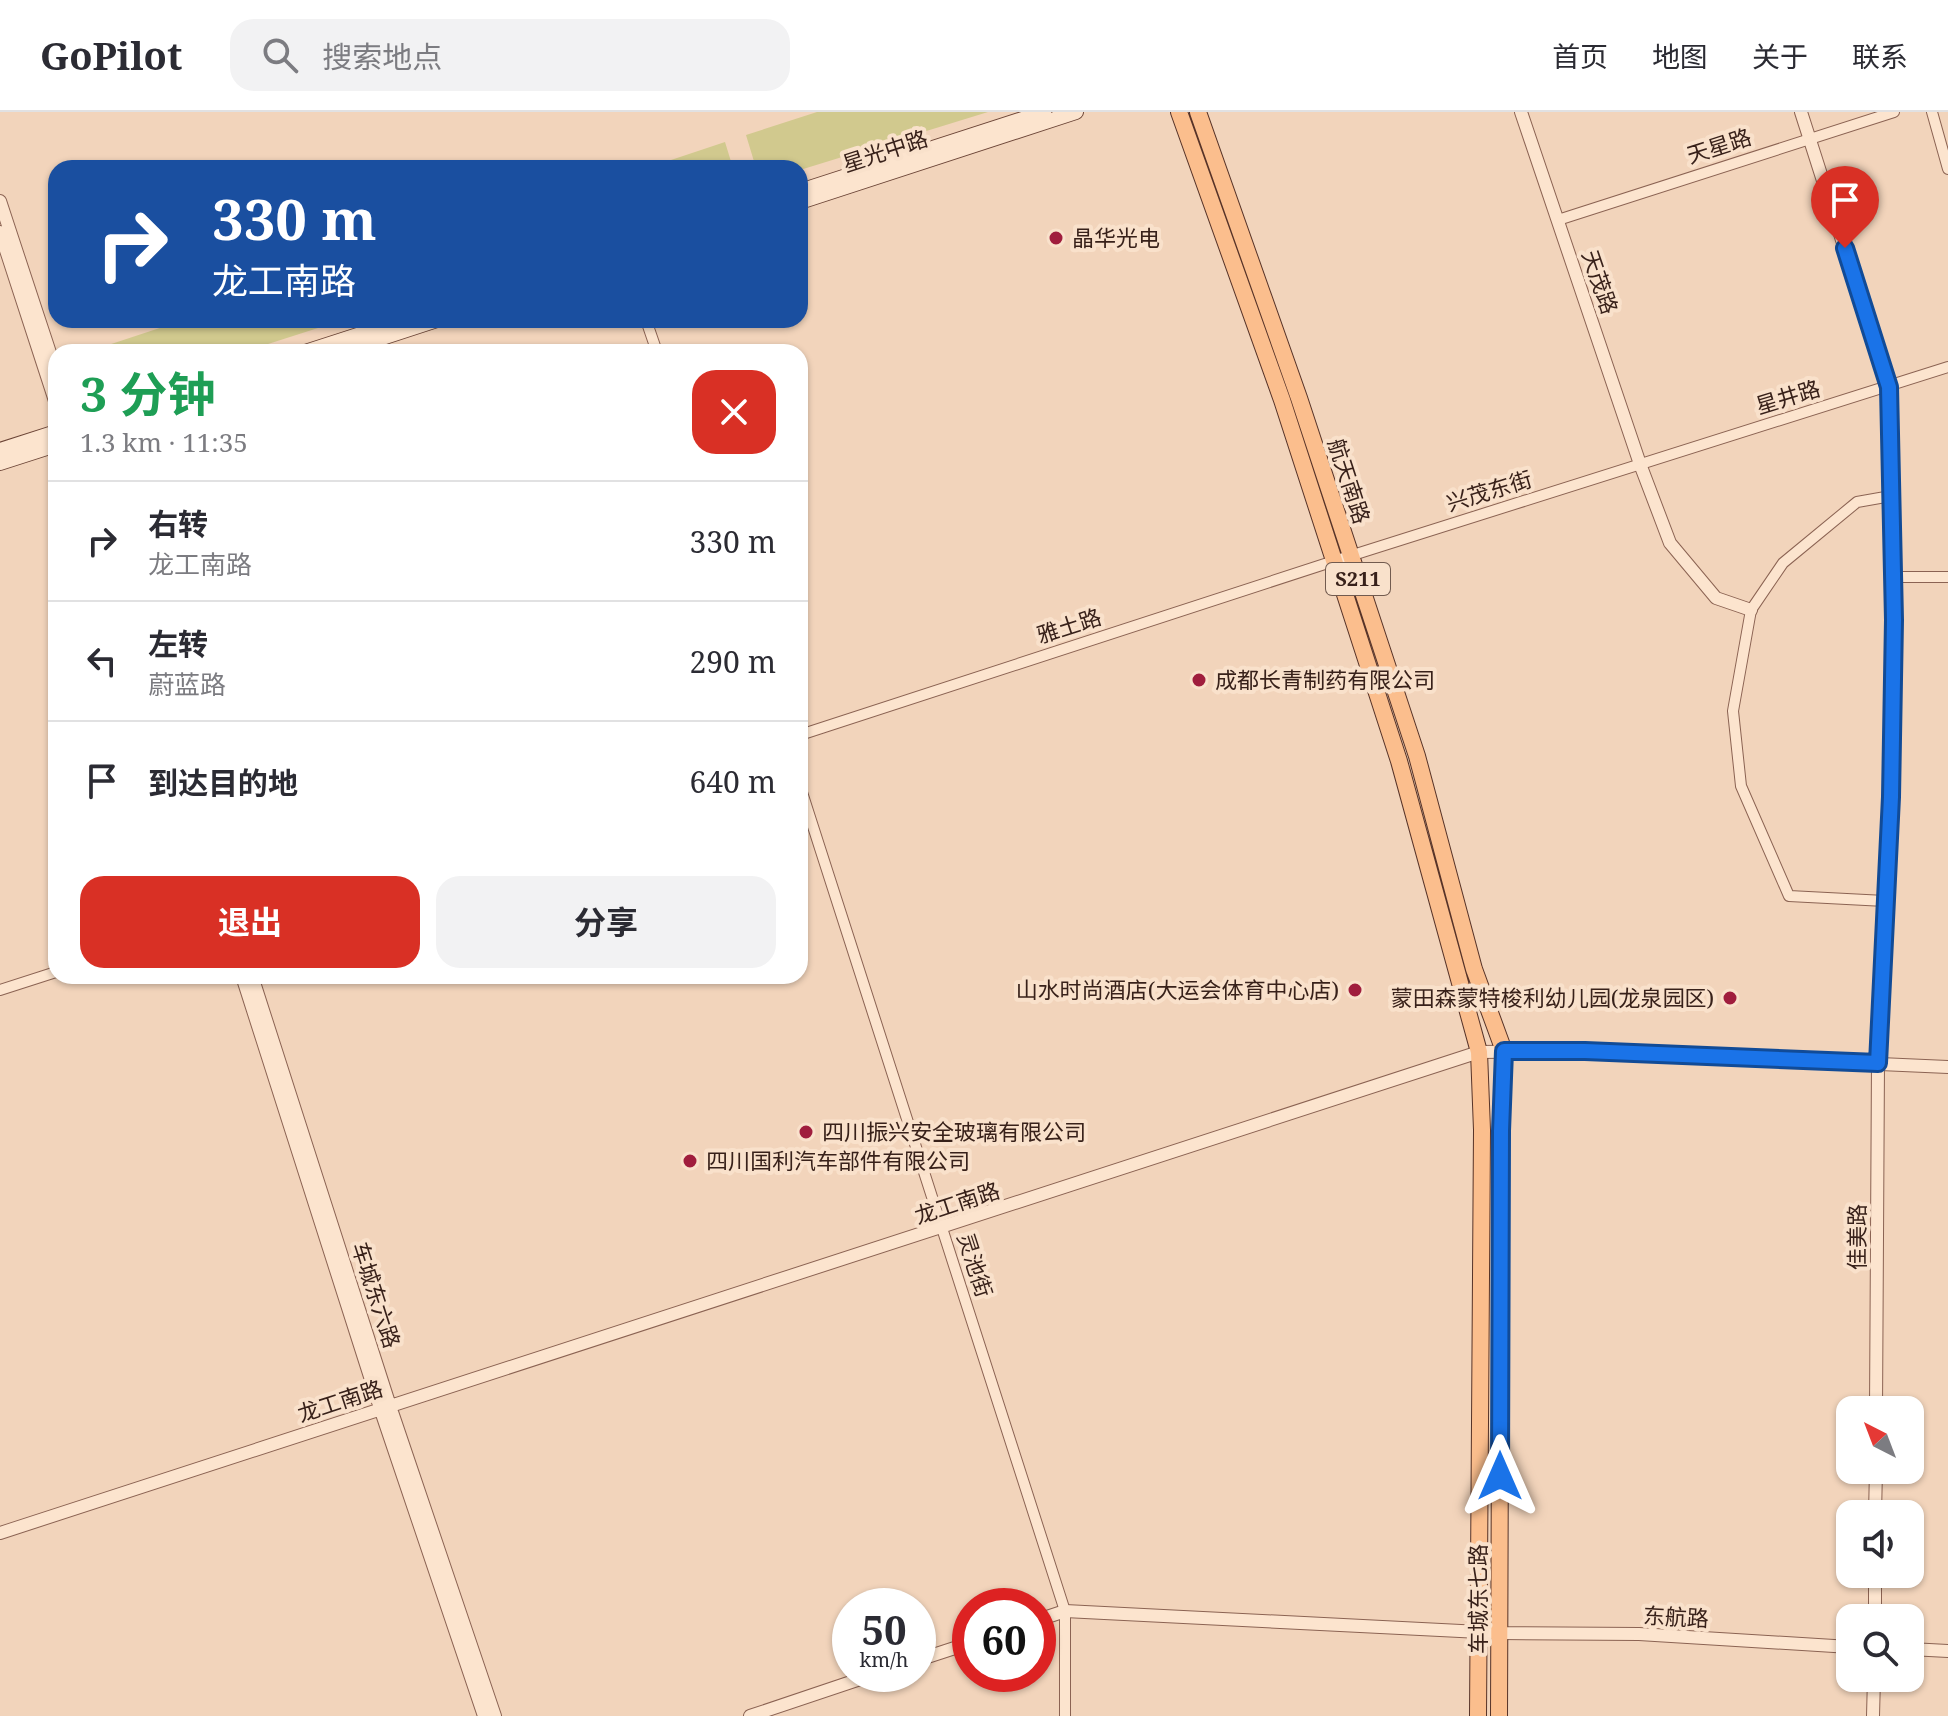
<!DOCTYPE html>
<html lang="zh">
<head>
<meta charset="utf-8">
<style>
  body { margin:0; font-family:"Noto Serif","Noto Sans SC",serif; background:#f2f2f3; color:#2b2b33; height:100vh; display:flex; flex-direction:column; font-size:30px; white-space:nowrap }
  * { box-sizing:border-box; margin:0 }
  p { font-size:26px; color:#7c7c81 }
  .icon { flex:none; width:44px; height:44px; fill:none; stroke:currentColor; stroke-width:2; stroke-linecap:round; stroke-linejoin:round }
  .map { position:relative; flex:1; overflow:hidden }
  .details { position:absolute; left:48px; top:232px; width:760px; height:640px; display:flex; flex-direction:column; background:#fff; border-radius:24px; box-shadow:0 2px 6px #0004 }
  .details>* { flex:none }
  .hud { position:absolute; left:48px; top:48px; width:760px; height:168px; border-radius:24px; box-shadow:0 2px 6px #0004; background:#1a4fa0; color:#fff; overflow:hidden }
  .needle { width:52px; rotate:318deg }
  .tools { position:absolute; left:1836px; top:1284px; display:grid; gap:16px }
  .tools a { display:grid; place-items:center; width:88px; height:88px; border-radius:16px; background:#fff; box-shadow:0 2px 6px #0004; font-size:40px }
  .speed { position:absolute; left:832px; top:1476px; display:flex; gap:16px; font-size:40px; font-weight:700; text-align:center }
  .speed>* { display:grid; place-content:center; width:104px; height:104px; border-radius:50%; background:#fff; box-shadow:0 2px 6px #0004; line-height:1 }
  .speed small { font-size:20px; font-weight:400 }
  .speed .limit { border:12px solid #d22; background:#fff; color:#111 }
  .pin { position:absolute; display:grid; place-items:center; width:68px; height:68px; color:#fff; margin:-82px -34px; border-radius:50% 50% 50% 0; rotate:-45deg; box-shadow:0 0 8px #0007 }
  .pin .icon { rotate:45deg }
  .me { position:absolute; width:88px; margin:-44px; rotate:0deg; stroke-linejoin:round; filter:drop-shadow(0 0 6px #0008) }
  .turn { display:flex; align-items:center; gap:28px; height:168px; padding:0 32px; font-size:36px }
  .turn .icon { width:104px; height:104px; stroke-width:2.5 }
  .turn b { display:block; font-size:56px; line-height:68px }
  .round { display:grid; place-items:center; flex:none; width:84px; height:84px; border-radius:24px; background:#f2f2f3 }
  .headline { display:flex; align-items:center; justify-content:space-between; height:136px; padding:0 32px }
  h1 { font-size:48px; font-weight:700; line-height:60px; color:#1e9e55 }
  .button { display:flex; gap:16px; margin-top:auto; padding:16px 32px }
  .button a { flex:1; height:92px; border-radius:24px; background:#d93025; color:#fff; font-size:32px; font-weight:700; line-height:92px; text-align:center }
  .button a+a { background:#f2f2f3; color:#2b2b33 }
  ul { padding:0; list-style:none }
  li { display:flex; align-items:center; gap:24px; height:120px; padding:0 32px; border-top:2px solid #e1e1e2 }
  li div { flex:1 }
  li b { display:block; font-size:30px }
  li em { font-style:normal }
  header { display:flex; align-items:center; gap:48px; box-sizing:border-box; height:112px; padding:0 40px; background:#fff; border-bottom:2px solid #e1e1e2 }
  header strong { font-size:38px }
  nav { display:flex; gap:44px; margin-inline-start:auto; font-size:28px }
  .search { width:560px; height:72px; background:#f2f2f3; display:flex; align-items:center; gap:20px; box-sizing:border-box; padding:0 28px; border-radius:24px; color:#7c7c81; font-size:30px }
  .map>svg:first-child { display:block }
</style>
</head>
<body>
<header>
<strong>GoPilot</strong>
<div class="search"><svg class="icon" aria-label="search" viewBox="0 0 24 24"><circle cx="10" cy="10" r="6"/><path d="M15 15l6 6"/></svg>搜索地点</div>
<nav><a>首页</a><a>地图</a><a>关于</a><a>联系</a></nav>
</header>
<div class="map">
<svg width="1948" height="1604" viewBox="0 0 1948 1604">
  <rect width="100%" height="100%" fill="#f2d4bb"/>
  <!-- green -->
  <path fill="#d1c98e" d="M817,0H988L800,58V56H756L746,23Z
    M725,30L733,56H647Z
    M184,208H343L243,240H87Z"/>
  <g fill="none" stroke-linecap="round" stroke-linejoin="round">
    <!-- minor casing -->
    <g stroke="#8b6353" stroke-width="12">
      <path id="minor" d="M1932,0L1948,57
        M1558,108L1894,0
        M646,208L657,240
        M1893,465H1948
        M800,623L1334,449L1948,255
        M800,674L1065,1499V1604
        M1885,789L1789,784L1741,674L1733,599L1751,498L1783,451L1857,390L1891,384
        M0,878L56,860"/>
    </g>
    <!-- tertiary casing -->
    <g stroke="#8b6353" stroke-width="14">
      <path id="tertiary" d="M1521,0L1640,352L1670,431L1716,486L1751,498
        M1801,0L1889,275L1894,508L1891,685L1878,951L1876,1298
        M0,89L56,259
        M0,120L56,292
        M242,864L380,1296L484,1604
        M252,864L390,1294L495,1604
        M1875,1402L1876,1358
        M0,1421L1479,940L1585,939L1948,955
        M1875,1506V1462
        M1038,1508L1065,1499L1500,1521L1639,1522L1850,1535
        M1910,1537L1948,1539
        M918,1548L970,1531
        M750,1604L875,1562
        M1873,1604L1874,1566"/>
    </g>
    <!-- secondary casing -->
    <g stroke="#6c4537" stroke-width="16">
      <path id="secondary" d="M800,79L1044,0
        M800,90L1076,0
        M305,240L404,208
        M339,240L437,208
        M0,338L56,320
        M0,351L56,333"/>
    </g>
    <!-- primary casing -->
    <g stroke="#573328" stroke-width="18">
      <path id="primary" d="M1179,0L1282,288L1399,649L1479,940L1482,1018L1478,1604
        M1198,0L1299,286L1417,644L1474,857L1504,939L1501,1019L1499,1604"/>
    </g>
    <!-- minor -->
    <use href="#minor" stroke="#fce4ce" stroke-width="10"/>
    <!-- tertiary -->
    <use href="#tertiary" stroke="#fce4ce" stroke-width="12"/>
    <!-- secondary -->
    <use href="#secondary" stroke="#fce4ce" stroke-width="14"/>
    <!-- primary -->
    <use href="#primary" stroke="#fbbe8d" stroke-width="16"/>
  </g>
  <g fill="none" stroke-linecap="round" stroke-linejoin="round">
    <!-- route casing -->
    <g stroke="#114b97" stroke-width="20">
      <path id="route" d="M1500,1364L1501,1019L1504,939H1585L1878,951L1891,685L1894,508L1889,275L1845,136"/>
    </g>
    <!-- route -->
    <use href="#route" stroke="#1a73e8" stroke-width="14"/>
  </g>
  <!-- markers -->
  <g fill="#a01d3d" stroke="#f9e1cb" stroke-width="3">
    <circle cx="1056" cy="126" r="8"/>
    <circle cx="1199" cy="568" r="8"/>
    <circle cx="1355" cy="878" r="8"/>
    <circle cx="1730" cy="886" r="8"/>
    <circle cx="806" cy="1020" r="8"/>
    <circle cx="690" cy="1049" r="8"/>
  </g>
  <g text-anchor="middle" stroke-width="8" stroke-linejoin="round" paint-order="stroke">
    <!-- shield labels -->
    <rect fill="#f9e1cb" stroke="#725b4f" stroke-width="2" x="1326" y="451" width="64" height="32" rx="6"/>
    <g font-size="20" font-weight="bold" fill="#38211a">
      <text x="1358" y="474">S211</text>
    </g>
    <!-- street labels -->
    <g font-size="22" fill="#38211a" stroke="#f9e1cb">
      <text transform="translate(1719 34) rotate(-18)" y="8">天星路</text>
      <text transform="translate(885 39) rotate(-18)" y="8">星光中路</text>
      <text transform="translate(1600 170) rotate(71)" y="8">天茂路</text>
      <text transform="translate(1788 285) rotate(-17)" y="8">星井路</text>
      <text transform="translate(1349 369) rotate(72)" y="8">航天南路</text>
      <text transform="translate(1489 379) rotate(-17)" y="8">兴茂东街</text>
      <text transform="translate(1069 514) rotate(-18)" y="8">雅土路</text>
      <text transform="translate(957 1091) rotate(-18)" y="8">龙工南路</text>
      <text transform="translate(1857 1125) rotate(-90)" y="8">佳美路</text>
      <text transform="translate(975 1153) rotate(72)" y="8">灵池街</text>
      <text transform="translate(376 1183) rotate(72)" y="8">车城东六路</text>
      <text transform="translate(340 1289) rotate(-18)" y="8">龙工南路</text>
      <text transform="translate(1478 1487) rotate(-90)" y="8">车城东七路</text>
      <text transform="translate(1676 1505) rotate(3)" y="8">东航路</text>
    </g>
    <!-- poi labels -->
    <g font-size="22" fill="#38211a" stroke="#f9e1cb" text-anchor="start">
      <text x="1072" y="134">晶华光电</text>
      <text x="1215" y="576">成都长青制药有限公司</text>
      <text x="1339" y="886" text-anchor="end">山水时尚酒店(大运会体育中心店)</text>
      <text x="1714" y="894" text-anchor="end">蒙田森蒙特梭利幼儿园(龙泉园区)</text>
      <text x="822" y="1028">四川振兴安全玻璃有限公司</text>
      <text x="706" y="1057">四川国利汽车部件有限公司</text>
    </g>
  </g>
</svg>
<div class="tools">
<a><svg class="needle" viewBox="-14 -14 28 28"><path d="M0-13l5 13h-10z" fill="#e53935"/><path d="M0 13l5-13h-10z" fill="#7c7c81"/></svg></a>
<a><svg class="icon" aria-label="sound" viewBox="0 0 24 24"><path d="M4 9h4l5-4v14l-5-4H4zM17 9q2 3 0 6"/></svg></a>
<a><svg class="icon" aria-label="search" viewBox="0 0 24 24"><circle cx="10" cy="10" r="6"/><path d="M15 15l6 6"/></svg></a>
</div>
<div class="speed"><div>50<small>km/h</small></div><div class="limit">60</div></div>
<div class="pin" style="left:1845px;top:136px;background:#d93025"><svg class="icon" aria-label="arrive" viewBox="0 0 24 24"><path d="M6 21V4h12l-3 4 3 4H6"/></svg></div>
<svg class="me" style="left:1500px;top:1364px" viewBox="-20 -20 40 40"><path d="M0-17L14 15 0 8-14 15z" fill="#1a73e8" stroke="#fff" stroke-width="4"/></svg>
<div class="hud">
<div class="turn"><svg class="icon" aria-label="right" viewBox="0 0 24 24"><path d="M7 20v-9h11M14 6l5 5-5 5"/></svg><div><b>330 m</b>龙工南路</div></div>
</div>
<section class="details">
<div class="headline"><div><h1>3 分钟</h1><p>1.3 km · 11:35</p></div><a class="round" style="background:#d93025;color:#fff"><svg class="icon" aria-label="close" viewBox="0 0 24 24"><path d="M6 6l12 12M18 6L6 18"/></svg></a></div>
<ul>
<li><svg class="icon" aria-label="right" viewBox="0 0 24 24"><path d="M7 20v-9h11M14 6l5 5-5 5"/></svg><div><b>右转</b><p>龙工南路</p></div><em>330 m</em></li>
<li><svg class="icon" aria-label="left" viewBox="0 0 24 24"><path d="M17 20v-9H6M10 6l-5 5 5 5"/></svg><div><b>左转</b><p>蔚蓝路</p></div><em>290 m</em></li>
<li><svg class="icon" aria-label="arrive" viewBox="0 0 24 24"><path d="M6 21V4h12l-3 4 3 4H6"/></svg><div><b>到达目的地</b></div><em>640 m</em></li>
</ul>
<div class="button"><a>退出</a><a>分享</a></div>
</section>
</div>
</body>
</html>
